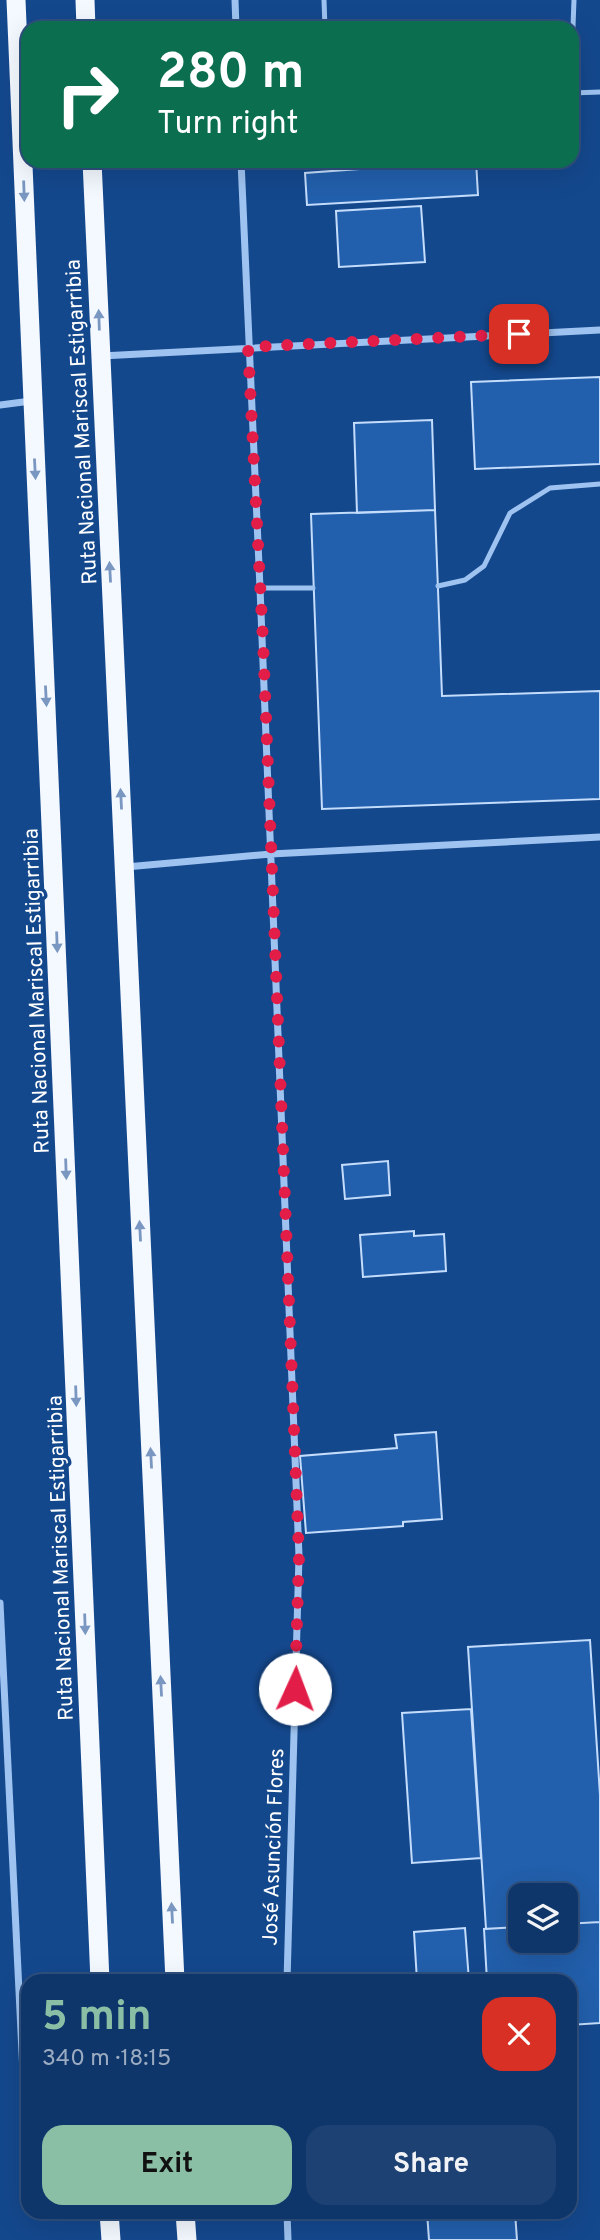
<!DOCTYPE html>
<html lang="en">
<head>
<meta charset="utf-8">
<style>
  body { margin:0; font-family:Overpass,sans-serif; background:#1d4172; color:#f1f3f6; height:100vh; display:flex; flex-direction:column; font-size:26px; white-space:nowrap }
  * { box-sizing:border-box; margin:0 }
  p { font-size:23px; color:#9babc1 }
  .icon { flex:none; width:38px; height:38px; fill:none; stroke:currentColor; stroke-width:2; stroke-linecap:round; stroke-linejoin:round }
  .map { position:relative; flex:1; overflow:hidden }
  .panel { position:absolute; left:21px; top:1974px; width:556px; height:245px; display:flex; flex-direction:column; background:#0f366a; border-radius:21px; box-shadow:0 7px 28px #0002,0 0 0 2px #2f507e }
  .panel>* { flex:none }
  .top-card { position:absolute; left:21px; top:21px; width:558px; height:147px; border-radius:21px; box-shadow:0 7px 28px #0002,0 0 0 2px #2f507e; background:#0b6e4f; color:#fff; overflow:hidden }
  .controls { position:absolute; left:508px; top:1883px; display:grid; gap:14px }
  .controls a { display:grid; place-items:center; width:70px; height:70px; border-radius:14px; background:#0f366a; box-shadow:0 7px 28px #0002,0 0 0 2px #2f507e; font-size:35px }
  .pin { position:absolute; display:grid; place-items:center; width:60px; height:60px; color:#fff; margin:-30px; border-radius:14px; box-shadow:0 4px 10px #0006 }
  .me { position:absolute; width:77px; margin:-38px; rotate:2deg; stroke-linejoin:round; filter:drop-shadow(0 0 5px #0008) }
  .turn { display:flex; align-items:center; gap:24px; height:147px; padding:0 21px; font-size:32px }
  .turn .icon { width:91px; height:91px; stroke-width:2.5 }
  .turn b { display:block; font-size:49px; line-height:60px }
  .round { display:grid; place-items:center; flex:none; width:74px; height:74px; border-radius:21px; background:#1d4172 }
  .summary { display:flex; align-items:center; justify-content:space-between; height:119px; padding:0 21px }
  h1 { font-size:42px; font-weight:700; line-height:52px; color:#8abfa5 }
  .action { display:flex; gap:14px; margin-top:auto; padding:14px 21px }
  .action a { flex:1; height:80px; border-radius:21px; background:#8abfa5; color:#111; font-size:28px; font-weight:700; line-height:80px; text-align:center }
  .action a+a { background:#1d4172; color:#f1f3f6 }
  .map>svg:first-child { display:block }
</style>
</head>
<body>
<div class="map">
<svg width="600" height="2240" viewBox="0 0 600 2240">
  <rect width="100%" height="100%" fill="#14488d"/>
  <!-- building -->
  <path fill="#225fac" stroke="#c5ddfc" stroke-width="2" d="M373,161H476L478,195L307,205L305,173L373,168Z
    M421,206L425,262L339,267L336,211Z
    M600,377V464L475,469L471,382Z
    M432,420L435,510L357,513L354,423Z
    M435,510L442,696L600,691V799L322,809L311,514Z
    M388,1161L390,1195L345,1199L342,1165Z
    M414,1231V1236L444,1234L446,1271L363,1277L360,1235Z
    M436,1432L442,1519L403,1522V1526L306,1533L300,1456L397,1448L395,1435Z
    M590,1640L600,1795V1922L565,1924V1895H520V1927L486,1929L468,1647Z
    M471,1709L481,1858L412,1863L402,1713Z
    M600,1922V2023L570,2025V1981H487L484,1929L520,1927V1941H565V1924Z
    M465,1928L469,1981H417L414,1932Z
    M427,2212H515L517,2240H429Z"/>
  <g fill="none" stroke-linecap="round" stroke-linejoin="round">
    <!-- service -->
    <path stroke="#9ec3f0" stroke-width="5" d="M324,0L325,28
      M572,53L574,0
      M572,93L600,92
      M438,586L465,580L484,566L510,513L550,488L600,484
      M260,588H313"/>
    <!-- minor -->
    <path stroke="#9ec3f0" stroke-width="7" d="M235,0L236,28
      M241,161L260,588L299,1556L287,1981
      M101,356L600,330
      M0,405L31,401
      M126,867L271,854L600,837
      M0,1603L28,2175
      M287,2212L288,2240"/>
    <!-- trunk -->
    <path stroke="#f4f8ff" stroke-width="19" d="M16,0L100,1981
      M85,0L86,28
      M92,161L175,1981
      M109,2212L111,2240
      M185,2212L187,2240"/>
  </g>
  <!-- one-way arrows -->
  <defs><path id="oneway-solid" d="M-6-.8H1V-3.2L6.5 0L1 3.2V.8H-6Z" transform="scale(1.75)"/></defs>
  <g fill="#7997c0">
    <use href="#oneway-solid" transform="translate(24 191) rotate(88)"/>
    <use href="#oneway-solid" transform="translate(99 320) rotate(-92)"/>
    <use href="#oneway-solid" transform="translate(35 469) rotate(87)"/>
    <use href="#oneway-solid" transform="translate(110 572) rotate(-93)"/>
    <use href="#oneway-solid" transform="translate(46 696) rotate(87)"/>
    <use href="#oneway-solid" transform="translate(121 799) rotate(-93)"/>
    <use href="#oneway-solid" transform="translate(57 942) rotate(88)"/>
    <use href="#oneway-solid" transform="translate(66 1169) rotate(88)"/>
    <use href="#oneway-solid" transform="translate(140 1231) rotate(-93)"/>
    <use href="#oneway-solid" transform="translate(76 1396) rotate(88)"/>
    <use href="#oneway-solid" transform="translate(151 1458) rotate(-93)"/>
    <use href="#oneway-solid" transform="translate(85 1624) rotate(88)"/>
    <use href="#oneway-solid" transform="translate(161 1686) rotate(-93)"/>
    <use href="#oneway-solid" transform="translate(172 1913) rotate(-93)"/>
  </g>
  <g fill="none" stroke-linecap="round" stroke-linejoin="round">
    <!-- route -->
    <path stroke="#e11d48" stroke-width="12" stroke-dasharray="0 21.6" d="M295,1689L299,1556L263,641L248,347L519,334"/>
  </g>
  <g text-anchor="middle" stroke-width="7" stroke-linejoin="round" paint-order="stroke">
    <!-- street labels -->
    <g font-size="21" fill="#fff" stroke="#14488d">
      <text transform="translate(81 422) rotate(-93)" y="7">Ruta Nacional Mariscal Estigarribia</text>
      <text transform="translate(36 991) rotate(-92)" y="7">Ruta Nacional Mariscal Estigarribia</text>
      <text transform="translate(60 1558) rotate(-92)" y="7">Ruta Nacional Mariscal Estigarribia</text>
      <text transform="translate(273 1847) rotate(-88)" y="7">José Asunción Flores</text>
    </g>
  </g>
</svg>
<div class="controls">
<a><svg class="icon" aria-label="layers" viewBox="0 0 24 24"><path d="M12 4l9 5-9 5-9-5zM3 14l9 5 9-5"/></svg></a>
</div>
<div class="pin" style="left:519px;top:334px;background:#d93025"><svg class="icon" aria-label="arrive" viewBox="0 0 24 24"><path d="M6 21V4h12l-3 4 3 4H6"/></svg></div>
<svg class="me" style="left:295px;top:1689px" viewBox="-20 -20 40 40"><circle r="19" fill="#fff"/><path d="M0-13L10 11 0 6-10 11z" fill="#e11d48"/></svg>
<div class="top-card">
<div class="turn"><svg class="icon" aria-label="right" viewBox="0 0 24 24"><path d="M7 20v-9h11M14 6l5 5-5 5"/></svg><div><b>280 m</b>Turn right</div></div>
</div>
<section class="panel">
<div class="summary"><div><h1>5 min</h1><p>340 m · 18:15</p></div><a class="round" style="background:#d93025;color:#fff"><svg class="icon" aria-label="close" viewBox="0 0 24 24"><path d="M6 6l12 12M18 6L6 18"/></svg></a></div>
<div class="action"><a>Exit</a><a>Share</a></div>
</section>
</div>
</body>
</html>
